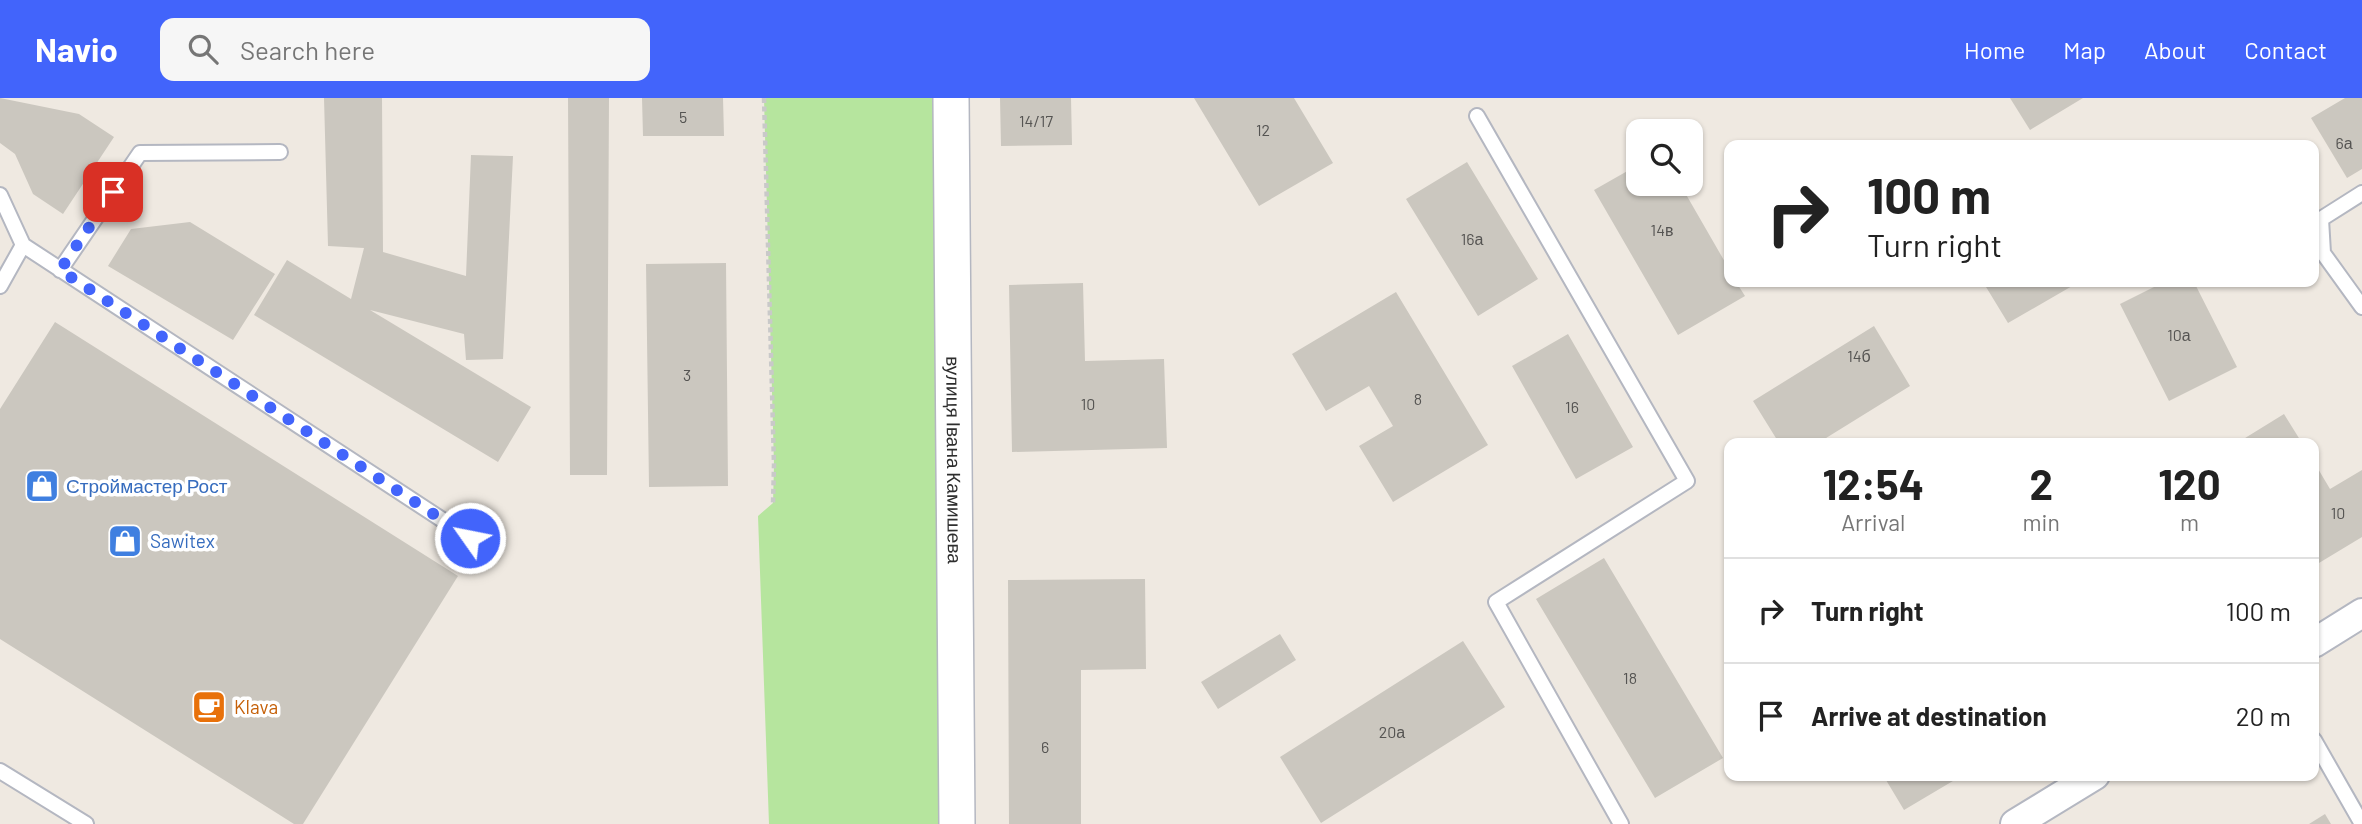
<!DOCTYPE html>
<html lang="en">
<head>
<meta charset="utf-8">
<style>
  body { margin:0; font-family:Barlow,sans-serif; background:#f6f6f6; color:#222; height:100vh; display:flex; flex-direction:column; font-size:26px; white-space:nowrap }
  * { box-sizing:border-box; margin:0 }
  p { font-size:23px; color:#767676 }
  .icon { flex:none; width:38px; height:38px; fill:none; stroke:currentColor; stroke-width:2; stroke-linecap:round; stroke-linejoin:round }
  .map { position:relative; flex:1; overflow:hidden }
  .side { position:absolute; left:1724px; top:340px; width:595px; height:343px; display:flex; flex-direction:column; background:#fff; border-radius:14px; box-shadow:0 2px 5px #0004 }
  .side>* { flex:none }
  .hud { position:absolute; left:1724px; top:42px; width:595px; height:147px; border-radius:14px; box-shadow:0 2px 5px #0004; background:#fff; color:#222; overflow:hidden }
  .tools { position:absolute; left:1626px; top:21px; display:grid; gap:14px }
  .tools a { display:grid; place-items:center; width:77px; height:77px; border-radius:14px; background:#fff; box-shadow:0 2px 5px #0004; font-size:35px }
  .pin { position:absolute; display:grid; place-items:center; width:60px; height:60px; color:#fff; margin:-30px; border-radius:14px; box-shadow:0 4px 10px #0006 }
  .me { position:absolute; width:77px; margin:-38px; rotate:303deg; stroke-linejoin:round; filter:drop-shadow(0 0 5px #0008) }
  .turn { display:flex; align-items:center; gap:24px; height:147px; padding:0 28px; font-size:32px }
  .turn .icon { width:91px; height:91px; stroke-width:2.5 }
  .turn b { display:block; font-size:49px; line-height:60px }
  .eta { display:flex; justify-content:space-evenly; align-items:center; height:119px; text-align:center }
  .eta b { font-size:42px; font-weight:700; line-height:49px }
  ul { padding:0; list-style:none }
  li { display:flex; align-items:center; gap:21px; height:105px; padding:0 28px; border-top:2px solid #e0e0e0 }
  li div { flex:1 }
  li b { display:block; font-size:26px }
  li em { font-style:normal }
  header { display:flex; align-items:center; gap:42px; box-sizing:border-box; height:98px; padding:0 35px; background:#4264fb; color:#fff }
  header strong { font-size:33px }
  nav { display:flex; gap:38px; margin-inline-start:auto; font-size:24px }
  .search { width:490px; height:63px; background:#f6f6f6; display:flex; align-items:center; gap:18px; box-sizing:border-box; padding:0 24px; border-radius:14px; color:#767676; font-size:26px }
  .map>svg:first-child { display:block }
</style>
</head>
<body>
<header>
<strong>Navio</strong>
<div class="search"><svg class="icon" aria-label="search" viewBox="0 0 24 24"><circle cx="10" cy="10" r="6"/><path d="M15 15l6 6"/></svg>Search here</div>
<nav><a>Home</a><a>Map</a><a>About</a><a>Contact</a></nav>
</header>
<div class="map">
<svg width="2362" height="726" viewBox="0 0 2362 726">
  <rect width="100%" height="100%" fill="#efe9e1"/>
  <!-- green -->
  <path fill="#b6e59e" d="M764,0H951L957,726H769L758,418L773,405L774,367Z"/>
  <!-- building -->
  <path fill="#cbc7bf" d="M0,0L79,16L114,39L63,116L33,96L15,56L0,45Z
    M324,0H382L383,154L466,178L471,57L513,58L503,261L466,262L464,236L370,212L531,309L498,364L254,217L287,162L351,201L364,150L328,148Z
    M568,0H609L607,377H570Z
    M642,0H723L724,38H643Z
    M1000,0H1071L1072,47L1001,48Z
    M1194,0H1294L1333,65L1259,108Z
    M2010,0H2083L2030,32Z
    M2345,0H2362V71L2347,80L2311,20Z
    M1467,64L1538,181L1478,218L1406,101Z
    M1638,67V86H1680L1729,171V184H1736L1745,198L1678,237L1594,92Z
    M190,124L275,176L233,242L108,168L131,131Z
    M726,165L728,388L649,389L646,166Z
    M1983,184H2079L2008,225Z
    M2164,184H2194L2237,269L2169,303L2120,206Z
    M1083,185L1085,263L1164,261L1167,350L1012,354L1009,187Z
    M1396,194L1488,347L1393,404L1359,348L1393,328L1369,288L1326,313L1292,256Z
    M55,224L458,478L303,726H294L0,541V311Z
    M1874,228L1910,288L1818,345H1779L1753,303Z
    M1568,236L1633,349L1576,381L1512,268Z
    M2284,316L2302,345H2237Z
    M2314,364L2330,391L2362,372V439L2314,468Z
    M1604,460L1723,660L1655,700L1536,501Z
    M1145,481L1146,571L1081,572V726H1009L1008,482Z
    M1280,536L1296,562L1218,611L1201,584Z
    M1463,543L1505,609L1321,725L1280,659Z
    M1883,677H1963L1904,712Z
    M2325,716L2331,726H2309Z"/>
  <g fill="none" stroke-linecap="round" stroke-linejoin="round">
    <!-- service casing -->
    <g stroke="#b4b7c1" stroke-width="18">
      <path id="service" d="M1477,18L1687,383L1496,504L1621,726
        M2362,95L2321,121L2323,155L2362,209
        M0,97L23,147L470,440
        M60,172L140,55L280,54
        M0,188L23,147
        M2314,642L2362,726
        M0,673L86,726"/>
    </g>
    <!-- minor casing -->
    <g stroke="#b4b7c1" stroke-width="32">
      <path id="minor" d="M2314,545L2362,515
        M2015,726L2095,677"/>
    </g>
    <!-- tertiary casing -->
    <g stroke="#b4b7c1" stroke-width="38">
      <g id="tertiary">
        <path id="s1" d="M951,0L957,726"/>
      </g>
    </g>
    <!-- path -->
    <path stroke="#c9c9c9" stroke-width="4.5" stroke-dasharray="5 3.5" stroke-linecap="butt" d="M764,0L774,367L773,405"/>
    <!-- service -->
    <use href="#service" stroke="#fff" stroke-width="14"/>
    <!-- minor -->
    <use href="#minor" stroke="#fff" stroke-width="28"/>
    <!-- tertiary -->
    <use href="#tertiary" stroke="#fff" stroke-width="35"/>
  </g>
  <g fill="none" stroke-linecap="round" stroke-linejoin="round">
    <!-- route -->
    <path stroke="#4264fb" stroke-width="12" stroke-dasharray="0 21.6" d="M113,94L60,172L470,440"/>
  </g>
  <!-- icons -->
  <defs>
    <g id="shop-square" transform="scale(1.75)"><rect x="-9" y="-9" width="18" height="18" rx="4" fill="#3f7fe0" stroke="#fff"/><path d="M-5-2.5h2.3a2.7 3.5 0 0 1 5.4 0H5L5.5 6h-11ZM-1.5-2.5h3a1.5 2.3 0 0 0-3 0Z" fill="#fff"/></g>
    <g id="cafe-square" transform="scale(1.75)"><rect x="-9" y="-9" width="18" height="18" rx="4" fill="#e8710a" stroke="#fff"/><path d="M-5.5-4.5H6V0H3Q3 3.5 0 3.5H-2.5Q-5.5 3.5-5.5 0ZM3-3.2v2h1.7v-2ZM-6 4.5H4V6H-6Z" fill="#fff"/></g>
  </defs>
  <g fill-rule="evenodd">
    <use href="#shop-square" x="42" y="388"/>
    <use href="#shop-square" x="125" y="443"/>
    <use href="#cafe-square" x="209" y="609"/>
  </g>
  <g text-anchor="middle" stroke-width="7" stroke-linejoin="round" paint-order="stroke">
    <!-- number labels -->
    <g font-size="16" fill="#555452">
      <text x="683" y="25">5</text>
      <text x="1036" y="29">14/17</text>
      <text x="1263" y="38">12</text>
      <text x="2344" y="51">6а</text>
      <text x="1662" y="138">14в</text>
      <text x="1472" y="147">16а</text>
      <text x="2179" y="243">10а</text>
      <text x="1859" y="264">14б</text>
      <text x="687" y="283">3</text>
      <text x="1418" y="307">8</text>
      <text x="1088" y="312">10</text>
      <text x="1572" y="315">16</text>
      <text x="2338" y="421">10</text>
      <text x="1630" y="586">18</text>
      <text x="1392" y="640">20а</text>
      <text x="1045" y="655">6</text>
    </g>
    <!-- street labels -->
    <g font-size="19" fill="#2e2e2e" stroke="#fff">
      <text dy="7" stroke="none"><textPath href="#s1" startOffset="362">вулиця Івана Камишева</textPath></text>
    </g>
    <!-- shop labels -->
    <g font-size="19" fill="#366cbe" stroke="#fff" text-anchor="start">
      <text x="66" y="395">Строймастер Рост</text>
      <text x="150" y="450">Sawitex</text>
    </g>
    <!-- food labels -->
    <g font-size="19" fill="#c56008" stroke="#fff" text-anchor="start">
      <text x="234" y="616">Klava</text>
    </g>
  </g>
</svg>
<div class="tools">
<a><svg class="icon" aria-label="search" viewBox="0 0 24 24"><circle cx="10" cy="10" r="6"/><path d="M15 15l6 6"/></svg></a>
</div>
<div class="pin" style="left:113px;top:94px;background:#d93025"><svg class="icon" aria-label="arrive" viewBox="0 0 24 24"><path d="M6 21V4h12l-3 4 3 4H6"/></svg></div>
<svg class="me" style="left:470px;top:440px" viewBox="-20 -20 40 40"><circle r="17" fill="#4264fb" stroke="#fff" stroke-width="3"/><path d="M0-11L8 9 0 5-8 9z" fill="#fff"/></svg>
<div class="hud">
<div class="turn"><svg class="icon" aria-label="right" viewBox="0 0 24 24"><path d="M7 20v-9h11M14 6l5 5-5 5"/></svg><div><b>100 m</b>Turn right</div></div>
</div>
<section class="side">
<div class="eta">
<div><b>12:54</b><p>Arrival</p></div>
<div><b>2</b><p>min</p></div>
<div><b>120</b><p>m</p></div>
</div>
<ul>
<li><svg class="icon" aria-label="right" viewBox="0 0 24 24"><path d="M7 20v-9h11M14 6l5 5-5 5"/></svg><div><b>Turn right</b></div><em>100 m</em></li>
<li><svg class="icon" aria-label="arrive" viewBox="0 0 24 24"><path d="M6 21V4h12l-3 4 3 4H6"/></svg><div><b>Arrive at destination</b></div><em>20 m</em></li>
</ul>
</section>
</div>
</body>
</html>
